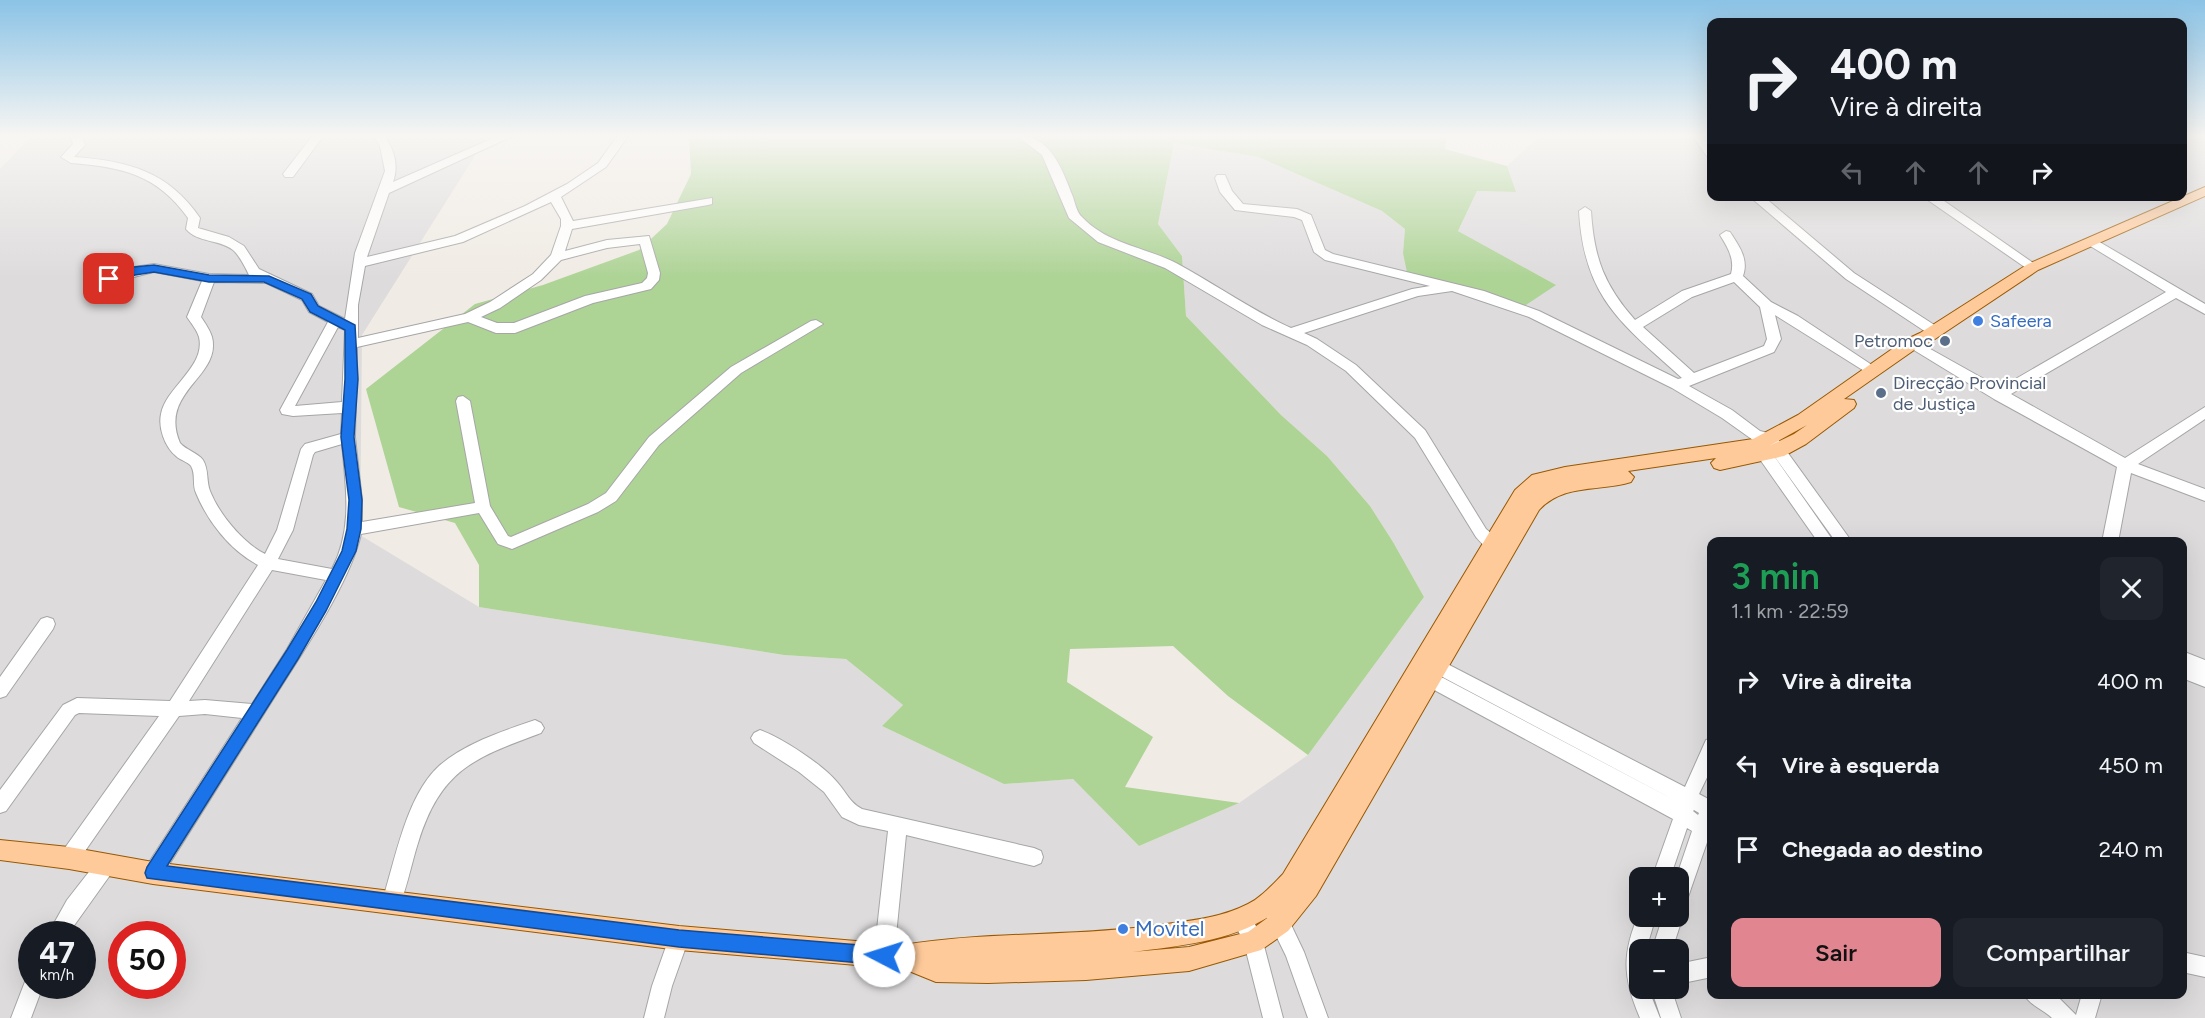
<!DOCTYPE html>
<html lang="pt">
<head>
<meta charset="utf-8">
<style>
  body { margin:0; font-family:Figtree,sans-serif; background:#20242c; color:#f1f3f6; height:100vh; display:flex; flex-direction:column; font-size:22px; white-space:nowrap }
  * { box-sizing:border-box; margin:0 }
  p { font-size:20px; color:#9ea1a6 }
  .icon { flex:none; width:33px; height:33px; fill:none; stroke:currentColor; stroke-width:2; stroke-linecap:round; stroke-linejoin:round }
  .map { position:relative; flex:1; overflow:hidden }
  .side { position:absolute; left:1707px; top:537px; width:480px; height:462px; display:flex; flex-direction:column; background:#171b24; border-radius:12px; box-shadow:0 6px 24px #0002 }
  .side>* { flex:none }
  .guide { position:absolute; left:1707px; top:18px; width:480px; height:183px; border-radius:12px; box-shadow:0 6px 24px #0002; background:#171b24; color:#f1f3f6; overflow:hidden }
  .tools { position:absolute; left:1629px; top:867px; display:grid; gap:12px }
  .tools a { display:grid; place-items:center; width:60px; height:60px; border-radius:12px; background:#171b24; box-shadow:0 6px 24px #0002; font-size:30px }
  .speed { position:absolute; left:18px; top:921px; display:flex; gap:12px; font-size:30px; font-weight:700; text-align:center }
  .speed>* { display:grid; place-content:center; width:78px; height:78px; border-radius:50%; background:#171b24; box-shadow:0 6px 24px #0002; line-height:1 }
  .speed small { font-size:15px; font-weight:400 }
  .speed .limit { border:9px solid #d22; background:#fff; color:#111 }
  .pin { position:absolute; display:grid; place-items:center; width:51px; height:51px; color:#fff; margin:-26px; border-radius:12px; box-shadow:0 3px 9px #0006 }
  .me { position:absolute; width:66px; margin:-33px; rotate:275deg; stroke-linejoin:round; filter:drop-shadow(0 0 4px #0008) }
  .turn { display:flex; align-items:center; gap:21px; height:126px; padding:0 24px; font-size:27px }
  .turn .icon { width:78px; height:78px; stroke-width:2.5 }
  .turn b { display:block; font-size:42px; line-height:51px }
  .lanes { display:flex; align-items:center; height:57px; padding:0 24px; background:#0003; justify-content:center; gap:30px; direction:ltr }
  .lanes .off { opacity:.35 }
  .round { display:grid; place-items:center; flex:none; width:63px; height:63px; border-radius:12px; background:#20242c }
  .head { display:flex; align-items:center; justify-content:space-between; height:102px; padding:0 24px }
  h1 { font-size:36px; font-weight:600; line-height:45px; color:#1e9e55 }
  .cta { display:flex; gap:12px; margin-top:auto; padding:12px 24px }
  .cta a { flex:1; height:69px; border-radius:12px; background:#e18690; color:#111; font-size:24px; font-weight:600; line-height:69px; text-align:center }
  .cta a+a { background:#20242c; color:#f1f3f6 }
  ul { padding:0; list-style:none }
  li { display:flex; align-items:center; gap:18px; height:84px; padding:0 24px }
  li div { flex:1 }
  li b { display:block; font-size:22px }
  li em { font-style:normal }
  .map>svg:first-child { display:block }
</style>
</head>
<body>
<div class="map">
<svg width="2205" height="1018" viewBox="0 0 2205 1018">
  <rect width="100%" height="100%" fill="#f0ebe4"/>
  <!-- residential -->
  <path fill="#dddbdc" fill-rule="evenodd" d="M32,135H488L362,335L360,535L479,607L784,655L846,659L903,705L882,726L1004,784L1073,779L1139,846L1239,803L1308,755L1424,597L1393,542L1370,506L1327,456L1281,415L1186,316L1182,256L1158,224L1174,142L1258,157L1382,211L1405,229L1403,253L1556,285L1458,231L1477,191L1515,192L1507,166L1541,135H1711L1712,196H2182L2183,135H2205V1018H0V169ZM1712,542H2182V994H1712ZM1640,878H1678V916H1640ZM32,934H82V986H32ZM122,934H172V986H122ZM1640,950H1678V988H1640Z"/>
  <!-- forest -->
  <path fill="#add395" d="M689,135H1447L1445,149L1507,166L1516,192L1477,191L1458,231L1556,285L1520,309L1408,277L1403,253L1405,229L1382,211L1258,157L1174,143L1158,224L1182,256L1186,316L1281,415L1327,456L1370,506L1393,542L1424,597L1308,755L1228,696L1173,646L1070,649L1067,682L1153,737L1125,787L1239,803L1139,846L1073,779L1004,784L882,726L903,705L846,659L784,655L479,607V565L455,523L399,507L366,389L475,304L543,285L639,250L667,224L691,174Z"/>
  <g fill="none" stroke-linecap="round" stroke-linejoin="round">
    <!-- minor casing -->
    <g stroke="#a6a6a6" stroke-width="2">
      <path id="minor" d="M70,135H81L85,145L74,157C128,161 168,171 200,218L198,228L229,237L244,246L259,269L312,294L319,306L345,319L355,253L385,171L380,146L373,135H384C394,149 399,166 393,182L500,135H515L389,193L367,257L455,236L525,206L567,184L598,163L618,135H629L606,167L561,197L573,221L712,198V204L708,205L572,229L565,251L607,240L649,236L660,273L659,280L651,289L593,303L515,333H496L468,322L357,347L355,437L362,500V522L475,503L456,401L458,397L463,396L470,401L490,506L508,536L511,537L588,504L606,493L649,437L731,367L811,321L816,320L823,324L741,373L659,445L616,501L598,512L512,549L498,544L479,513L361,534C350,582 306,647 279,690C239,753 199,816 160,879L153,882L146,879L144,873L146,867L242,718L205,714L179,716L76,864L69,867L62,864L60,858L62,852L159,716L79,713L75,715L6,811L0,813V790L63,705L77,698L170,701L258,565C230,550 208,522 196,493C192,485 196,474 191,466C188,462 180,460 176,456C165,447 158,428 161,414C166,387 206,367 199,337C197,330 191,323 187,317L202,281L154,272L109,283L103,279L104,276L134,267L154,264L209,274L249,275C245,267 240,256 233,250C219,239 198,243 186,229L188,218C157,174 121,167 71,163L61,157L73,144ZM551,202L561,219V226L551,255L533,274L490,302L465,314L358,338V305L365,266L463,242ZM640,244L648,273L647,278L642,283L585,296L514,323H497L481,317L500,308L541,280L561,260L607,248ZM214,282L266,283L302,300L309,312L328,322L280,410L282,414L293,416L342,413L341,434L305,444L301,449L277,530L265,554C243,543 219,514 210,491C206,481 209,470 203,460C198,453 186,450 180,443C158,391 222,377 212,337C210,330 205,323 201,317ZM338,327L345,330L342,402L295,406ZM342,444C346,488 353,528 332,569L278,559L293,530L313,455L315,452ZM272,570L326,580L287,649L252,704L205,700L189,701Z
        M313,135H324L293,177H285L283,174Z
        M1016,135C1051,135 1062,169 1073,197C1075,203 1077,213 1082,217C1107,244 1145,247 1176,263C1215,284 1251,310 1291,328L1412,289L1430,286L1325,260L1314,252L1302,220L1294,217L1235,210L1220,192L1215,178L1217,175H1225L1232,191L1243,204L1297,209L1311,215L1325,250L1333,254L1484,291L1539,311L1678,379L1682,378C1621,323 1584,298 1579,211L1585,207L1591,211C1594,258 1604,285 1635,320L1682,291L1731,274C1735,259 1728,248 1720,235L1726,231L1730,232C1739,246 1749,259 1743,276L1771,302L1798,316L1881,371L1879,374H1869L1775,315L1781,339L1774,352L1689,386L1732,410L1760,431L1775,435L1852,542H1836L1765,443L1834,542H1818L1752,448L1750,444L1753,440L1722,418L1672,388L1529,317L1452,291L1418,296L1304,333L1317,339L1356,365L1425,430L1486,529L1510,549L1507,553C1494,558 1484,546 1476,537L1415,438L1346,371L1307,345L1262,325L1165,268L1098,242L1069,218L1042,155ZM1734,282L1760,307L1767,339L1764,346L1694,373L1643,327L1692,297Z
        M1692,135H1703L1712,147V159L1708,158Z
        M1749,196H1763L1854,273L1939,328L1941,331L1939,334H1929L1846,279Z
        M1922,196H1937L2039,267L2037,270H2029Z
        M2091,237L2205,304V314L2176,298L2011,394L2125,458L2205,407V419L2138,464L2205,489V501L2131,473L2118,542H2102L2117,467L1994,399L1904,344L1911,339L1916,341L2000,388L2166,292L2087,244L2085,241Z
        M47,617L53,619L55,624L53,629L6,696L0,698V677L41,619Z
        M2182,651L2205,660V687L2182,678Z
        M1428,654L1685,787L1706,740L1712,738V767L1699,794L1712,801V828L1687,900L1685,907L1679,909L1683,916L1672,950H1652L1663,916H1678V878H1676L1692,831L1687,828L1670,878H1652L1673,819L1414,679L1412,674L1414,669L1420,667L1426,669L1678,802L1422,666L1420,661L1422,656ZM1694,810L1699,813L1698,815L1693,811Z
        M535,720L541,723L544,728L541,733C474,758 441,769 418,843C411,865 407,888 398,909L391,911L384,909L382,902C395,861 406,796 439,766C465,743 503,731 535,720Z
        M760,730C782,738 822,764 837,782C846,792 850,803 862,809L1034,848L1041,851L1043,857L1041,863L1034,866L906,835L894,956L891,963L884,966L877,963L874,956L888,831L859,825L842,817L824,792L799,772L754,743L751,738L754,733Z
        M106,856L113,859L115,865L113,871L68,934H48L67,900L99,859Z
        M1277,908L1284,910L1304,952L1328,1018H1308L1286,956L1267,917L1270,910Z
        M1243,911L1250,913L1263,942L1283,1018H1263L1244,943L1233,920L1236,913Z
        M1640,911V916H1656L1646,950H1640V988H1648L1660,1018H1640C1622,976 1622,953 1640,911Z
        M679,928L686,931L689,938L672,986L664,1018H644L652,986L669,938L672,931Z
        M2182,952L2205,957V977L2182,972Z
        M1712,957V977L1678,984V964Z
        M32,977V986H43L31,1018H11L26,979Z
        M1651,988H1671L1681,1018H1661Z
        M2024,994H2055L2076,1015L2082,994H2102L2095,1018H2052C2044,1010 2029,1005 2024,994Z"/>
    </g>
    <!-- major casing -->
    <g stroke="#995800" stroke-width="2">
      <path id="major" d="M2205,187V196L2038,270L1932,341L1917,348L1844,399L1854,400L1856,404L1854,408L1806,444L1784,456L1720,470L1714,468L1711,463L1716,458L1628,471L1634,477L1631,482C1599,492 1564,483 1539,510L1316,896L1288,931L1261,950L1189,971L1086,980L988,983L936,982L904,969L679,950L153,884L69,869L0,860V840L69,847L153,862L679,926L903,945C988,931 1074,937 1159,925C1189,921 1221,918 1248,904C1262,897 1272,885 1283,874L1515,490L1532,475L1565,467L1753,439L1798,415L1905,340L1920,333L2028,264ZM1807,425L1794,434L1769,446ZM1270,916L1248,932L1189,947L1132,952C1178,946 1229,942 1270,916Z"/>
    </g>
    <!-- minor -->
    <use href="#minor" fill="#fff" fill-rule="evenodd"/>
    <!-- major -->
    <use href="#major" fill="#ffca9a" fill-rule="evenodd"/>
  </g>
  <!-- sky -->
  <linearGradient id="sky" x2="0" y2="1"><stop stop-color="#8bc3e6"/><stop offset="0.49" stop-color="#f8f6f3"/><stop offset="1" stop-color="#f8f6f3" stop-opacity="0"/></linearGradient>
  <rect width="2205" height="278" fill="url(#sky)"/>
  <!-- route -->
  <path fill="#1a73e8" stroke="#114b97" stroke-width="1.5" d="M154,265L209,275L269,276L311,294L318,306L355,325L358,379L354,437L362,500L361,529L356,551L326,611L298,659L167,866L679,930L884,947L891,950L893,956L891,962L884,965L679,947L147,878L145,873L147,867L287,650L316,602L342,551L347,529L349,500L341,437L345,379V330L310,312L302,299L264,282H209L154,272L135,275L109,283L103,279L105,276L134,267Z"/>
  <!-- markers -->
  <g fill="#3f7fe0" stroke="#fff" stroke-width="2">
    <circle cx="1978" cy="321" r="6"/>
    <circle cx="1123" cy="929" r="6"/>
  </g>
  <g fill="#5c6f8a" stroke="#fff" stroke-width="2">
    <circle cx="1945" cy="341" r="6"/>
    <circle cx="1881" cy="393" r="6"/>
  </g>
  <g text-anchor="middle" stroke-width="4.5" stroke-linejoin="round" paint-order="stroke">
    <!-- shop labels -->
    <g font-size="18" fill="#366cbe" stroke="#fff" text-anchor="start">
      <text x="1990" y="327">Safeera</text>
    </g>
    <!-- service labels -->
    <g font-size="18" fill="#4e5e75" stroke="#fff" text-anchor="end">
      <text x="1933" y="347">Petromoc</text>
      <text x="1893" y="389" text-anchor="start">Direcção Provincial<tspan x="1893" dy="21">de Justiça</tspan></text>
    </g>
    <!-- near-shop labels -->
    <g font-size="21" fill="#366cbe" stroke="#fff" text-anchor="start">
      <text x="1135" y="936">Movitel</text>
    </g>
  </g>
</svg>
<div class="tools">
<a>+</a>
<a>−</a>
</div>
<div class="speed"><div>47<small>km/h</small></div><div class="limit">50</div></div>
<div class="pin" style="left:109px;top:279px;background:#d93025"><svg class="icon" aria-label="arrive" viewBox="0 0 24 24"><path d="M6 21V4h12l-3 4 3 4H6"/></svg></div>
<svg class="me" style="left:884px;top:956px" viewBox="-20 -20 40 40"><circle r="19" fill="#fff"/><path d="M0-13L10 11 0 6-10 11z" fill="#1a73e8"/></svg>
<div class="guide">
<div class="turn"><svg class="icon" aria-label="right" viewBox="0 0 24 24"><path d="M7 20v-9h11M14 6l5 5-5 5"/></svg><div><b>400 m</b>Vire à direita</div></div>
<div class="lanes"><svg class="icon off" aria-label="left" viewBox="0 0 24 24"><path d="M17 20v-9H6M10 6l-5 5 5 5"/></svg><svg class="icon off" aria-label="ahead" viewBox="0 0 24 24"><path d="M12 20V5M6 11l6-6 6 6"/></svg><svg class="icon off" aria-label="ahead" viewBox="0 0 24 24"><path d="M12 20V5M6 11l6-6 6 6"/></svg><svg class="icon" aria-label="right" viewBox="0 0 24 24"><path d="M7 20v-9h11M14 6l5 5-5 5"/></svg></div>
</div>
<section class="side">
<div class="head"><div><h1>3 min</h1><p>1.1 km · 22:59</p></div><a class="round"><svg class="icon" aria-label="close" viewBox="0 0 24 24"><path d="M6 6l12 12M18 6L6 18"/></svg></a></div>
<ul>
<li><svg class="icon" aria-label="right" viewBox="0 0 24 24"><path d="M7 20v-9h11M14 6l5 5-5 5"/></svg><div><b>Vire à direita</b></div><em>400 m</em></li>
<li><svg class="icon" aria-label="left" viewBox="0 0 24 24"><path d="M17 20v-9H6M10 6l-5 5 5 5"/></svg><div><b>Vire à esquerda</b></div><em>450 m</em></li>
<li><svg class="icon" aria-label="arrive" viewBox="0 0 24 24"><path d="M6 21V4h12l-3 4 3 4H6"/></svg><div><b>Chegada ao destino</b></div><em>240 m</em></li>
</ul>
<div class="cta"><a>Sair</a><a>Compartilhar</a></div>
</section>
</div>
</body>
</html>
